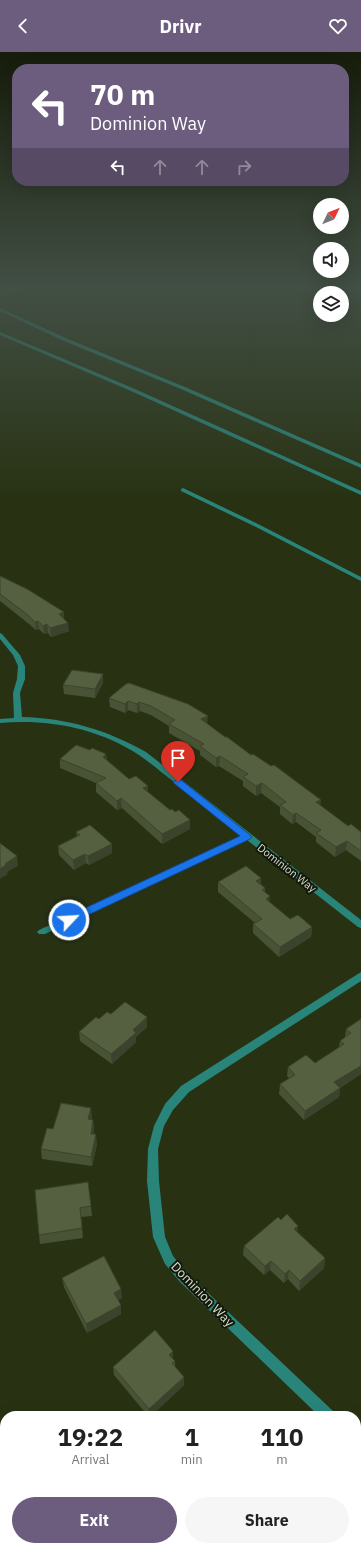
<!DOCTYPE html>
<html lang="en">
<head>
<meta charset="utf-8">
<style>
  body { margin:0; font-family:"IBM Plex Sans",sans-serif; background:#f6f6f6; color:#222; height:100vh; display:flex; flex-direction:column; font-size:15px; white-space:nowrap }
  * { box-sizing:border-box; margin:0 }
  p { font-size:13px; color:#767676 }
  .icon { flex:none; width:22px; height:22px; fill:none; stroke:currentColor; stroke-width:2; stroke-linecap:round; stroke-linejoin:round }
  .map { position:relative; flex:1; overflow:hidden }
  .details { position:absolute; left:0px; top:1359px; width:361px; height:140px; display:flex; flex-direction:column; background:#fff; border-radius:16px 16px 0 0; box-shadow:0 4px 16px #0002 }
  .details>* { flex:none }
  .banner { position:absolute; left:12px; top:12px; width:337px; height:122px; border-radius:16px; box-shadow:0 4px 16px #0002; background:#6c5d7e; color:#fff; overflow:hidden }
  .needle { width:26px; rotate:47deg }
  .tools { position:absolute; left:313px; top:146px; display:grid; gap:8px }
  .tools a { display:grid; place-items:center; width:36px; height:36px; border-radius:50%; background:#fff; box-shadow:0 4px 16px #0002; font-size:20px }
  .pin { position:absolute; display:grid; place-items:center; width:34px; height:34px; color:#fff; margin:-41px -17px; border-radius:50% 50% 50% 0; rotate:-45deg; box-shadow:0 0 4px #0007 }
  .pin .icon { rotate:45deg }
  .me { position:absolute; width:44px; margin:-22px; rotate:65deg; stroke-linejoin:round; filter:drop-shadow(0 0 3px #0008) }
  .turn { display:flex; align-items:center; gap:14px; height:84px; padding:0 12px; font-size:18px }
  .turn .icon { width:52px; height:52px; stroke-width:2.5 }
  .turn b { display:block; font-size:28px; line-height:34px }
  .lanes { display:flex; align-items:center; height:38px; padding:0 12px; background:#0003; justify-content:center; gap:20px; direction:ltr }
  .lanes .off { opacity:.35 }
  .eta { display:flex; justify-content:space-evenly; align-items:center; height:68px; text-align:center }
  .eta b { font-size:24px; font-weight:800; line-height:28px }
  .primary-button { display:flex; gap:8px; margin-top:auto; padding:8px 12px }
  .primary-button a { flex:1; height:46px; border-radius:24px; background:#6c5d7e; color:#fff; font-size:16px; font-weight:800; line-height:46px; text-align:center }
  .primary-button a+a { background:#f6f6f6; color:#222 }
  header { display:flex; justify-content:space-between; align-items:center; height:52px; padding:0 12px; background:#6c5d7e; color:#fff; font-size:18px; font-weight:800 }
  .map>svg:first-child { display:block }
</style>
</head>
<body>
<header><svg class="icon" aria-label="back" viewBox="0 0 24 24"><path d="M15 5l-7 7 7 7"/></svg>Drivr<svg class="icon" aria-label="heart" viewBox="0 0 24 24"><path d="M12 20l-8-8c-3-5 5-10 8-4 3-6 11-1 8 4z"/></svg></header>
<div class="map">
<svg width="361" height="1499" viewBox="0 0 361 1499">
  <rect width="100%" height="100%" fill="#283213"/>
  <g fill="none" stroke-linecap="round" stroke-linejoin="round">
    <!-- service -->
    <path fill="#29847a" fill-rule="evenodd" d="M18,235H25L0,244V242Z
      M0,256L68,287L185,335L361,412V416L181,337L64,289L0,259Z"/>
    <!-- minor -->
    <path fill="#29847a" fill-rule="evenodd" d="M0,280L135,337L361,439V443L131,339L0,283Z
      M183,436L260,473L361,525V529L256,475L181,439V437Z
      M0,581L2,582L20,603L25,614V627L20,641L22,665C67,666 107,678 146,700L361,868V876L358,875L247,788L45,882H39L37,880L39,878L242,784C219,766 196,748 173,729C162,721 151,711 139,703C97,676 49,667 0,671V667L14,666L13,641L17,627L18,614L13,603L0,587Z
      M361,920V929L189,1040L173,1058L164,1074L158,1097L159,1129L165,1185L173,1204L188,1222L333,1359L334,1364H319L180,1230L165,1212L153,1185L147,1129L148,1097L154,1074L165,1052L181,1034Z
      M356,1383L361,1386V1402L356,1399Z
      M361,1469V1487L356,1489V1471Z
      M336,1494H353L351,1499H334Z"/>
  </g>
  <!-- wall -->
  <path fill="#485336" d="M0,524L64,567L69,579L51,585L48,581L44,582L39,577L36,578L29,572L0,549Z
    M103,622V631L95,646L64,642L63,633Z
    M126,632L207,672L348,774L361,780V809L346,798L335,805L316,790V785L296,770L292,772L280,762V755L261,741L256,744L243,734V729L219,714L216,715L200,703V699L169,681V674L151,663L140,659L137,661L128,658L125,661L110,655L109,646Z
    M90,698L106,702L107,708L129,727L148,734V740L170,758L175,760L190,768V777L162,792L122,756L117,758L96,740V731L60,716V707Z
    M76,780L112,801L89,813L86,811L74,818L59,803L58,794L77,784Z
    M261,826V832L265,836V840L269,850L290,867L312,875L311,885L279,905L253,881V872L255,871L218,840V830Z
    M111,962L147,965V975L136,985V990L112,1012L80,989L79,980L99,967Z
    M361,967V1022L340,1036L339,1045L304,1068L279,1042L280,1032L289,1026L287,1024L288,1015L315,1011L339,995L340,989L345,985L346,977Z
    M92,1065L91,1068H93L94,1077L93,1082L97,1092L92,1114L42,1107L41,1097L53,1077Z
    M88,1130L92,1164L81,1165L83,1186L40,1192L39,1183Z
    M298,1181L325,1206L324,1216L299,1239L288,1227L284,1231L270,1218L264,1223L243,1203L244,1194Z
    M62,1226L122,1246L118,1248L121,1262L87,1281L64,1235Z
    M173,1299V1307L175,1309V1314L184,1325V1333L151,1364H148L114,1323L113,1315Z"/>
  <!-- shaded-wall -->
  <path fill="#3b432c" d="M64,560V569L59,562Z
    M38,569L39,577L36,578L35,570Z
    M68,571L69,579L51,585L50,576Z
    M47,572L48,581L44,582L43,574Z
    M103,622V631L95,646V637Z
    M128,649V658L125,661V652Z
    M139,650L140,659L137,661V652Z
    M208,664L207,673L201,667Z
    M106,702L107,711L103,705Z
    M220,704L219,714L216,715V706Z
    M262,731L261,741L256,744V734Z
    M148,734V743L143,736Z
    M121,746L122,756L117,758V749Z
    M321,748L320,757L316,750Z
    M296,761V770L292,772L293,763Z
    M190,768V777L162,792V782Z
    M347,789L346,798L335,805L336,795Z
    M112,792V801L89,813L88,804Z
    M85,802L86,811L74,818L73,808Z
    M17,804L18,814L7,820L8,822L0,827V817L5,812Z
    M261,826L260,836L256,829Z
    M270,844L269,854L266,847Z
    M312,875L311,885L279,905L280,895Z
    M147,965V975L136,985V990L112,1012L111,1002L133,978Z
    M361,1014V1022L333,1040L334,1030Z
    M340,1036L339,1045L304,1068L305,1059Z
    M91,1056L92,1065L89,1077L88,1067Z
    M93,1068L94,1077L91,1091V1082Z
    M96,1082L97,1092L92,1114L91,1105Z
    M298,1174L297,1183L294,1177Z
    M325,1206L324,1216L299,1239L300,1229Z
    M271,1209L270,1218L264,1223L265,1214Z
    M289,1218L288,1227L284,1231L285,1222Z
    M121,1237L122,1246L115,1250L114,1241Z
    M121,1253V1262L87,1281L86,1272Z
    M173,1299V1307L169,1303Z
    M184,1325V1333L151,1364H149V1357Z"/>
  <!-- building -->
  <path fill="#54603f" stroke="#3b432c" d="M0,524L27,537L64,560L59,562L68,571L50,576L47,572L43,574L38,569L35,570L28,563L0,542Z
    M72,618L103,622L95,637L63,633Z
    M129,631L188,652L208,664L201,667L225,685H227L251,703L253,702L271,714L274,713L321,748L316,750L348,774L351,772L361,780V799L347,789L336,795L316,781L321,778L296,761L293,763L280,753L286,750L262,731L256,734L243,725L248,722L220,704L216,706L200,694L204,692L169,672L175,668L151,654L139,650L137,652L128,649L125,652L109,646L126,632Z
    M76,693L90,698L92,696L106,702L103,705L129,727L136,724L148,734L143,736L170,758L172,757L175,760L179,758L190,768L162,782L121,746L117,749L96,731L106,726L60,707Z
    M90,773L112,792L88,804L85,802L73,808L58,794L80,783L76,780Z
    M0,791L17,804L5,812L6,813L0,817Z
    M246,814L261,826L256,829L265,836L262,838L270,844L266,847L290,867L298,863L312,875L280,895L253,872L262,867L218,830Z
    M125,950L147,965L133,978L136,981L111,1002L79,980L96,965L99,967L107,960L111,962Z
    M361,967V1014L334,1030L340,1036L305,1059L280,1032L295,1023L288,1015L306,1003L315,1011L344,992L340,989L351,981L346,977Z
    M61,1051L91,1056L88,1067L93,1068L91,1082H96L91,1105L41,1097L47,1076L53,1077Z
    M88,1130L91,1154L80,1156L82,1176L39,1183L35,1138Z
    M287,1162L298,1174L294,1177L325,1206L300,1229L289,1218L285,1222L271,1209L265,1214L244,1194L278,1165L281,1168Z
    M104,1204L121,1237L114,1241L121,1253L86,1272L62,1226Z
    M155,1278L173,1299L169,1303L175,1309L172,1311L184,1325L149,1357L113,1315Z"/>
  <!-- sky -->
  <linearGradient id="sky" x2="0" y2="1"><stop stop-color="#161c0a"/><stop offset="0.53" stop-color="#424f44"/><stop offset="1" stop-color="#424f44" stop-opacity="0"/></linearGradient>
  <rect width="361" height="445" fill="url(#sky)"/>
  <!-- route -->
  <path fill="#1a73e8" stroke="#114b97" d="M178,727L181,728L250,783L252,785L250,787L73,870H66L64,868L66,865L240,784L175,732L173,730Z"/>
  <g text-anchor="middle" stroke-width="4" stroke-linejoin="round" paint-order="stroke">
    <!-- street labels -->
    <g font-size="11" fill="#d7decc" stroke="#13180b">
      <text transform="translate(287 816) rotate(38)" y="4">Dominion Way</text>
    </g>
    <!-- near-street labels -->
    <g font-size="13" fill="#d7decc" stroke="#13180b">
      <text transform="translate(203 1242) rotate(46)" y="5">Dominion Way</text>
    </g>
  </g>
</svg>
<div class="tools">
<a><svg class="needle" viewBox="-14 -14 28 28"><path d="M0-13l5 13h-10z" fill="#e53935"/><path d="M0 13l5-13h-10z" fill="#767676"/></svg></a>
<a><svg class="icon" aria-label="sound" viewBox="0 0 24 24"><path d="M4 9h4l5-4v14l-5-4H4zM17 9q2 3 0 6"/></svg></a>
<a><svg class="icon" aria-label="layers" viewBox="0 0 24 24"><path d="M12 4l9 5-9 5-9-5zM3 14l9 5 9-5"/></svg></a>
</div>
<div class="pin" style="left:178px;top:730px;background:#d93025"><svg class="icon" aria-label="arrive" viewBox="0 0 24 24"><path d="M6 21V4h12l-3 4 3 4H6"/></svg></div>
<svg class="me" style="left:69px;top:868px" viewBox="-20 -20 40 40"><circle r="17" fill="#1a73e8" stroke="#fff" stroke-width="3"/><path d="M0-11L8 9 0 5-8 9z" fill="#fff"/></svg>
<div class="banner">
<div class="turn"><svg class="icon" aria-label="left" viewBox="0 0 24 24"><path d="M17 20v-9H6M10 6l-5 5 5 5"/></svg><div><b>70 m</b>Dominion Way</div></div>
<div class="lanes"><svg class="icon" aria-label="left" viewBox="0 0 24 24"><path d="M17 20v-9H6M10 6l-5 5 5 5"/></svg><svg class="icon off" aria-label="ahead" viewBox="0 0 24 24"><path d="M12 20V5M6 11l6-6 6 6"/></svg><svg class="icon off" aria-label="ahead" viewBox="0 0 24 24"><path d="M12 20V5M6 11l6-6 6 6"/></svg><svg class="icon off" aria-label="right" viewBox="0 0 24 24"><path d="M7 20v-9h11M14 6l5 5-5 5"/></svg></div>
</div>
<section class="details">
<div class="eta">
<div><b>19:22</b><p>Arrival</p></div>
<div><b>1</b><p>min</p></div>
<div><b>110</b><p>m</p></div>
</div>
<div class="primary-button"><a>Exit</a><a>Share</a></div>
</section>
</div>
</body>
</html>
